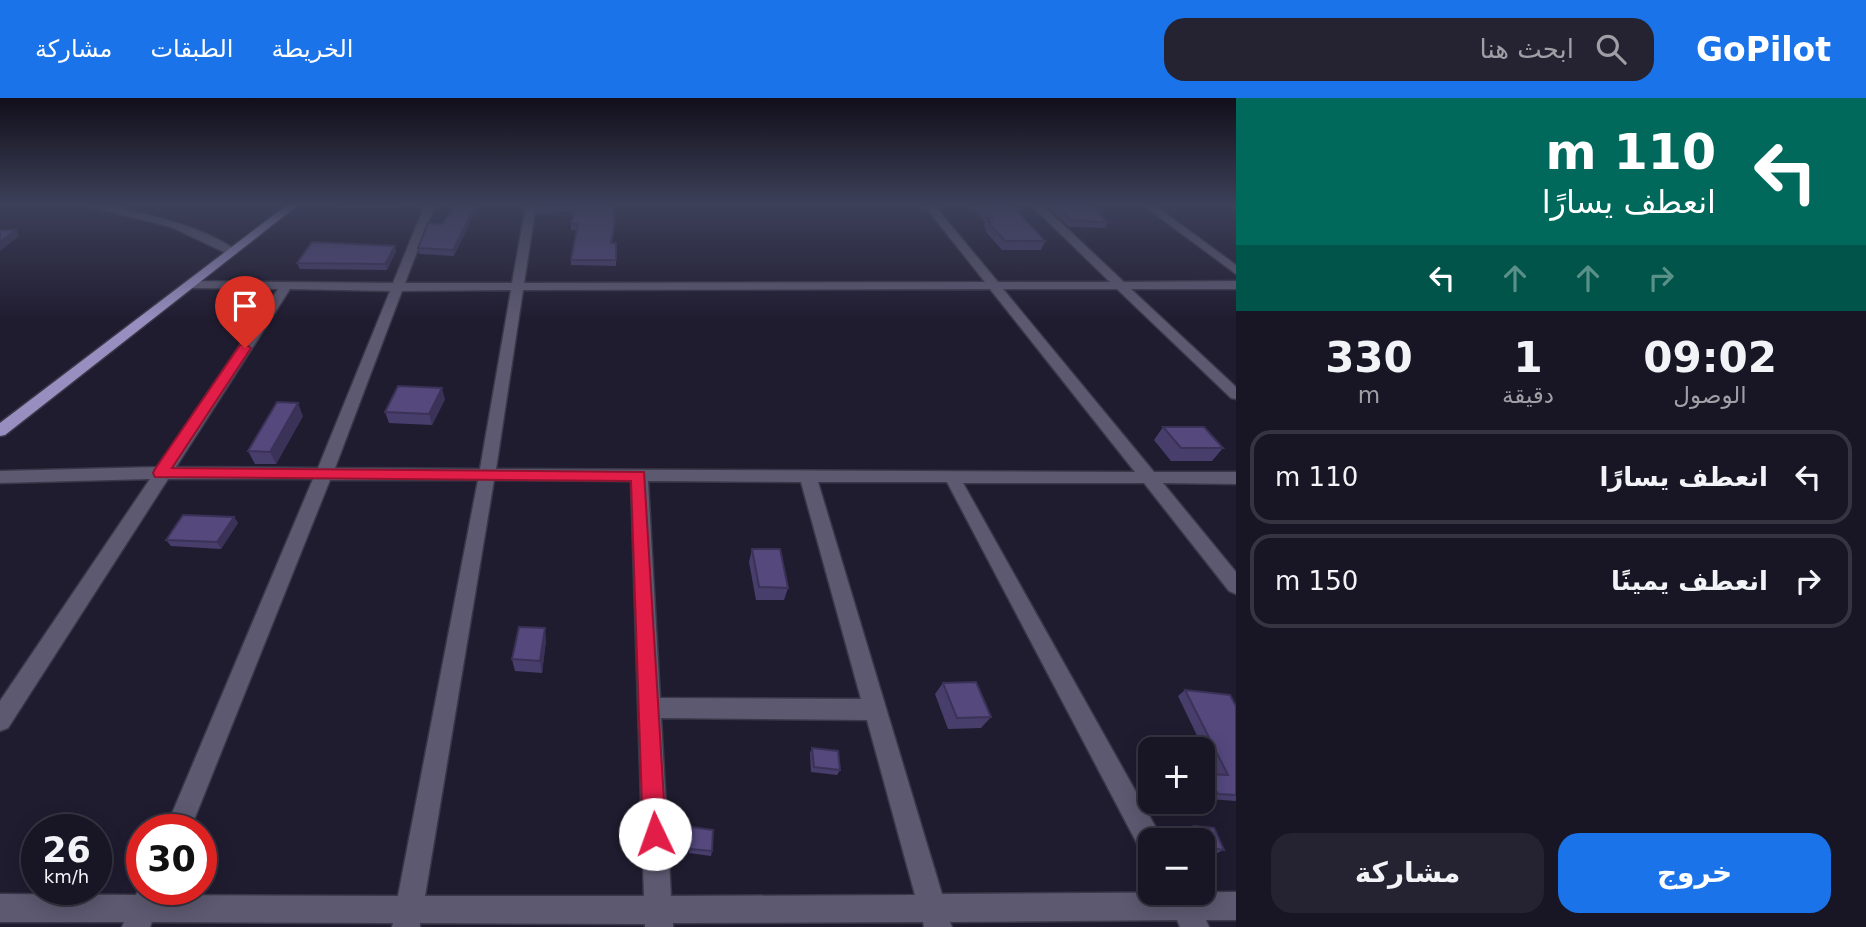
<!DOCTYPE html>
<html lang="ar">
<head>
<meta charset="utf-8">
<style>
  body { margin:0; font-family:"DejaVu Sans",Vazirmatn,sans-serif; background:#252231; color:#f1f3f6; direction:rtl; height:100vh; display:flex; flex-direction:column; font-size:26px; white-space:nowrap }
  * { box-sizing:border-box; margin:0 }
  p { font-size:23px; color:#9f9fa6 }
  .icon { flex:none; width:38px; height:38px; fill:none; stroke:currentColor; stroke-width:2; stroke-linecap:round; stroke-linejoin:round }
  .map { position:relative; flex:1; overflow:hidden; direction:ltr }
  .sheet { display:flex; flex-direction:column; background:#181524; width:630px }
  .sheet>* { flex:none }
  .banner { background:#00695c; color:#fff; overflow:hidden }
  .buttons { position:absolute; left:1138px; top:639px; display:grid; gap:14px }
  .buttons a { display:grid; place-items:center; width:77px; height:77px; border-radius:14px; background:#181524; box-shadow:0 4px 18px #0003,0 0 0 2px #363441; font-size:35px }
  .speed { position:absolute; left:21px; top:716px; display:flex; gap:14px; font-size:35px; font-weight:700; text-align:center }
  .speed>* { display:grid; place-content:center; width:91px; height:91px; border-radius:50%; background:#181524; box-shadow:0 4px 18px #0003,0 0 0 2px #363441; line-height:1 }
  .speed small { font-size:18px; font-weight:400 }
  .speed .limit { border:10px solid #d22; background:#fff; color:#111 }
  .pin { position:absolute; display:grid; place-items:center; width:60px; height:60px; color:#fff; margin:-72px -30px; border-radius:50% 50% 50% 0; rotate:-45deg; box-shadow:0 0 7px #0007 }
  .pin .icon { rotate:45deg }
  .me { position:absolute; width:77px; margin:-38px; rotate:357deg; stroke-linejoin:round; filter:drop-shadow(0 0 5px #0008) }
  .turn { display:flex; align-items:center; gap:24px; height:147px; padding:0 35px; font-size:32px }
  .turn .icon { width:91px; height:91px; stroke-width:2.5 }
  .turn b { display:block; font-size:49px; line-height:60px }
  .lanes { display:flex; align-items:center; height:66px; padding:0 35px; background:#0003; justify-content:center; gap:35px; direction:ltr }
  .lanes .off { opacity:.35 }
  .eta { display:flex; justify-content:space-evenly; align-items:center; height:119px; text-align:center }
  .eta b { font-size:42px; font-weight:600; line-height:49px }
  .cta { display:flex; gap:14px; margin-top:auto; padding:14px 35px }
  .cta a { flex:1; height:80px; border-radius:21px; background:#1a73e8; color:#fff; font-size:28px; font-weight:600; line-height:80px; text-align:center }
  .cta a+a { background:#252231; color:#f1f3f6 }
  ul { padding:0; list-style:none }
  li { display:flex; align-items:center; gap:21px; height:94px; margin:0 14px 10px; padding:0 21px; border:4px solid #363441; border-radius:21px }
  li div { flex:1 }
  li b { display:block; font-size:26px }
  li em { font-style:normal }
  header { display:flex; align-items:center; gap:42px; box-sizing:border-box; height:98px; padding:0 35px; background:#1a73e8; color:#fff }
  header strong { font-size:33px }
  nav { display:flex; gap:38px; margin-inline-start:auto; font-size:24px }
  .search { width:490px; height:63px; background:#252231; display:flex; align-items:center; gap:18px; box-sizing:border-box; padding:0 24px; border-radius:21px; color:#9f9fa6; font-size:26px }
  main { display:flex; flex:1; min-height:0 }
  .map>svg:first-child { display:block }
</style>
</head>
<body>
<header>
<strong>GoPilot</strong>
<div class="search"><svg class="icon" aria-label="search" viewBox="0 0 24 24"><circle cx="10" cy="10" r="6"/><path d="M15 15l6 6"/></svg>ابحث هنا</div>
<nav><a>الخريطة</a><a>الطبقات</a><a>مشاركة</a></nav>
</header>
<main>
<section class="sheet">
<div class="banner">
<div class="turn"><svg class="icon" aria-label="left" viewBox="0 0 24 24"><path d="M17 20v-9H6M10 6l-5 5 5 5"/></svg><div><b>110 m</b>انعطف يسارًا</div></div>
<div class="lanes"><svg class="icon" aria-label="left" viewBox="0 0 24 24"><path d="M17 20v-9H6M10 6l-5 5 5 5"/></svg><svg class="icon off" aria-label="ahead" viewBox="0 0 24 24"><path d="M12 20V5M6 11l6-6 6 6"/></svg><svg class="icon off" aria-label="ahead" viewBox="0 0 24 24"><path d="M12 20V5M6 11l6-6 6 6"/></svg><svg class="icon off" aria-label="right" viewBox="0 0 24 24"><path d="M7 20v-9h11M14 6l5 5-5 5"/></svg></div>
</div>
<div class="eta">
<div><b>09:02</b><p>الوصول</p></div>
<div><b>1</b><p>دقيقة</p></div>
<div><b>330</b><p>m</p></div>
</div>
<ul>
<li><svg class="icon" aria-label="left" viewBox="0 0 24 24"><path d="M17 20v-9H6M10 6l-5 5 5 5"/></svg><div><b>انعطف يسارًا</b></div><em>110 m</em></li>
<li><svg class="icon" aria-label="right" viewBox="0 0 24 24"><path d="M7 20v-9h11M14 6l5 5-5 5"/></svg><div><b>انعطف يمينًا</b></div><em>150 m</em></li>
</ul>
<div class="cta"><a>خروج</a><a>مشاركة</a></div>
</section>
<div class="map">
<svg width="1236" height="829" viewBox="0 0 1236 829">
  <rect width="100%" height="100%" fill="#201c30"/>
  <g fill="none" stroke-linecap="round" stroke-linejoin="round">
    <!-- minor casing -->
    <g stroke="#3a3748" stroke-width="3">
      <path id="minor" d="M84,107C122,107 209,129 238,154L228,156L171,129Z
        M425,107H435L405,185H512L526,107H536L524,185L985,184L924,107H934L998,184H1110L1031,107H1042L1124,184L1236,183V191H1131L1236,289V301L1231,300L1117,191H1003L1154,374H1236V386L1163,385L1236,474V496L1229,493L1144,385H963L1159,735L1162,742H1150V757L1141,753L947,384H818L942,796L1236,794V822H1206L1209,829H1180L1177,822L950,824L952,829H924L923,824L673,825V829H645V826L420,825V829H392L393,825L152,824L150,829H122L124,824H0V796L136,797L142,783V791H165L163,797L398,798L478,382H330L190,732H165L313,381H168L8,630L0,633V603L150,381L0,385V373L158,369L278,191L191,190L187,189V183L393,185ZM290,191L390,193L318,370L176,369ZM990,191L1135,374L496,371L523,192ZM511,192L480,371L335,370L402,193ZM494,382L631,383L644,798H425ZM648,383L801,384L861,601L660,600ZM661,620L867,622L915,797L671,798Z
        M1143,107H1154L1236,167V176Z"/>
    </g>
    <!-- primary casing -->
    <g stroke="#3a3748" stroke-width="3">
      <path id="primary" d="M287,107H298L5,337L0,338V325Z"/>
    </g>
    <!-- minor -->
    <use href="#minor" fill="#5d5971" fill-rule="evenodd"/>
    <!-- primary -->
    <use href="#primary" fill="#988fc0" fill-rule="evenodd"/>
  </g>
  <!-- wall -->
  <path fill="#483e6c" d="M340,107H401L399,110H341Z
    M456,107L454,158L419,156L418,150L442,126Z
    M537,107H613L615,129L612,145L616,162V168L571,167V162L577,132H571V126L573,114L537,115Z
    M970,107H1012L1045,143L1041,152H1002L985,133L986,131L984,129L985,124Z
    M1046,107H1090L1108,124L1105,130L1069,129Z
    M396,153L387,172L300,171L297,165Z
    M445,301L432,327L389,325L385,314Z
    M303,318L276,366H255L248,353Z
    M1163,329L1223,350L1212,363H1171L1154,342Z
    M234,419L238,425L221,451L171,448L166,442Z
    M752,451L788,490L784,502H756L749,464Z
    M546,542L542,575L515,573L512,561Z
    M943,585L991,619L981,630L948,631L935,596Z
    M1185,592L1236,608V703L1209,701L1202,688V679L1207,676L1216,677L1178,598Z
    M812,650L840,672L837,677L811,674L810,655Z
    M1194,728L1224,752L1215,756L1202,755V742H1189L1185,732Z
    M691,729L712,753L711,758L689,755Z"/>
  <!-- shaded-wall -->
  <path fill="#3b3258" d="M476,107H479L454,158L453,152Z
    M16,132L19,138L0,153V144Z
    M395,148L396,153L387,172L385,166Z
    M442,290L445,301L432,327L429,316Z
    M298,305L303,318L276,366L270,354Z
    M234,419L238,425L221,451L217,444Z
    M545,530L546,542L542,575L540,563Z"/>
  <!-- building -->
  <path fill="#54487d" stroke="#3b3258" stroke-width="2" d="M456,107H476L453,152L418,150L428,125L442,126Z
    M537,107H613L615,123L611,145H616V162H571L578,126H571L574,109H537Z
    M981,107H1012L1045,143H1005L988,124H991L987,120H993Z
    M1054,107H1090L1108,124L1072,123Z
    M0,132H16L0,144Z
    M312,144L395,148L385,166L297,165Z
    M398,288L442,290L429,316L385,314Z
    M277,304L298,305L270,354L248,353Z
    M1163,329H1204L1223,350H1181Z
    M183,417L234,419L217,444L166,442Z
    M752,451H780L788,490L759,489Z
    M519,529L545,530L540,563L512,561Z
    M976,584L991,619L957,620L943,585Z
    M1185,592L1230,597L1236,608V697L1218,696L1207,676L1228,677Z
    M812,650L838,653L840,672L814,669Z
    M1194,728L1214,730L1224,752L1203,749L1202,742H1200Z
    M691,729L713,732L712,753L690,751Z"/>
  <!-- sky -->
  <linearGradient id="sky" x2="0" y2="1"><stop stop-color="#120f1a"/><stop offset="0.48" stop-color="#3c4059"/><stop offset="1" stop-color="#3c4059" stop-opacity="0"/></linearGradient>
  <rect width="1236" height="223" fill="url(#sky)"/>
  <!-- route -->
  <path fill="#e11d48" stroke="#92132f" stroke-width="2" d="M245,246L251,250L172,370L644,374L666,736L663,744L655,747L647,744L643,736L631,383L155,379L153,375L155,371L240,247Z"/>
</svg>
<div class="buttons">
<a>+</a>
<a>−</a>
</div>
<div class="speed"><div>26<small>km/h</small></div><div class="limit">30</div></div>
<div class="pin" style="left:245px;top:250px;background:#d93025"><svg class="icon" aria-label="arrive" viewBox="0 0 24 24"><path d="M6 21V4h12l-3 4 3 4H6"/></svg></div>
<svg class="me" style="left:655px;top:736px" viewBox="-20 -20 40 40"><circle r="19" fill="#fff"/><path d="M0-13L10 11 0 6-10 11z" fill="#e11d48"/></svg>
</div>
</main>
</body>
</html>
